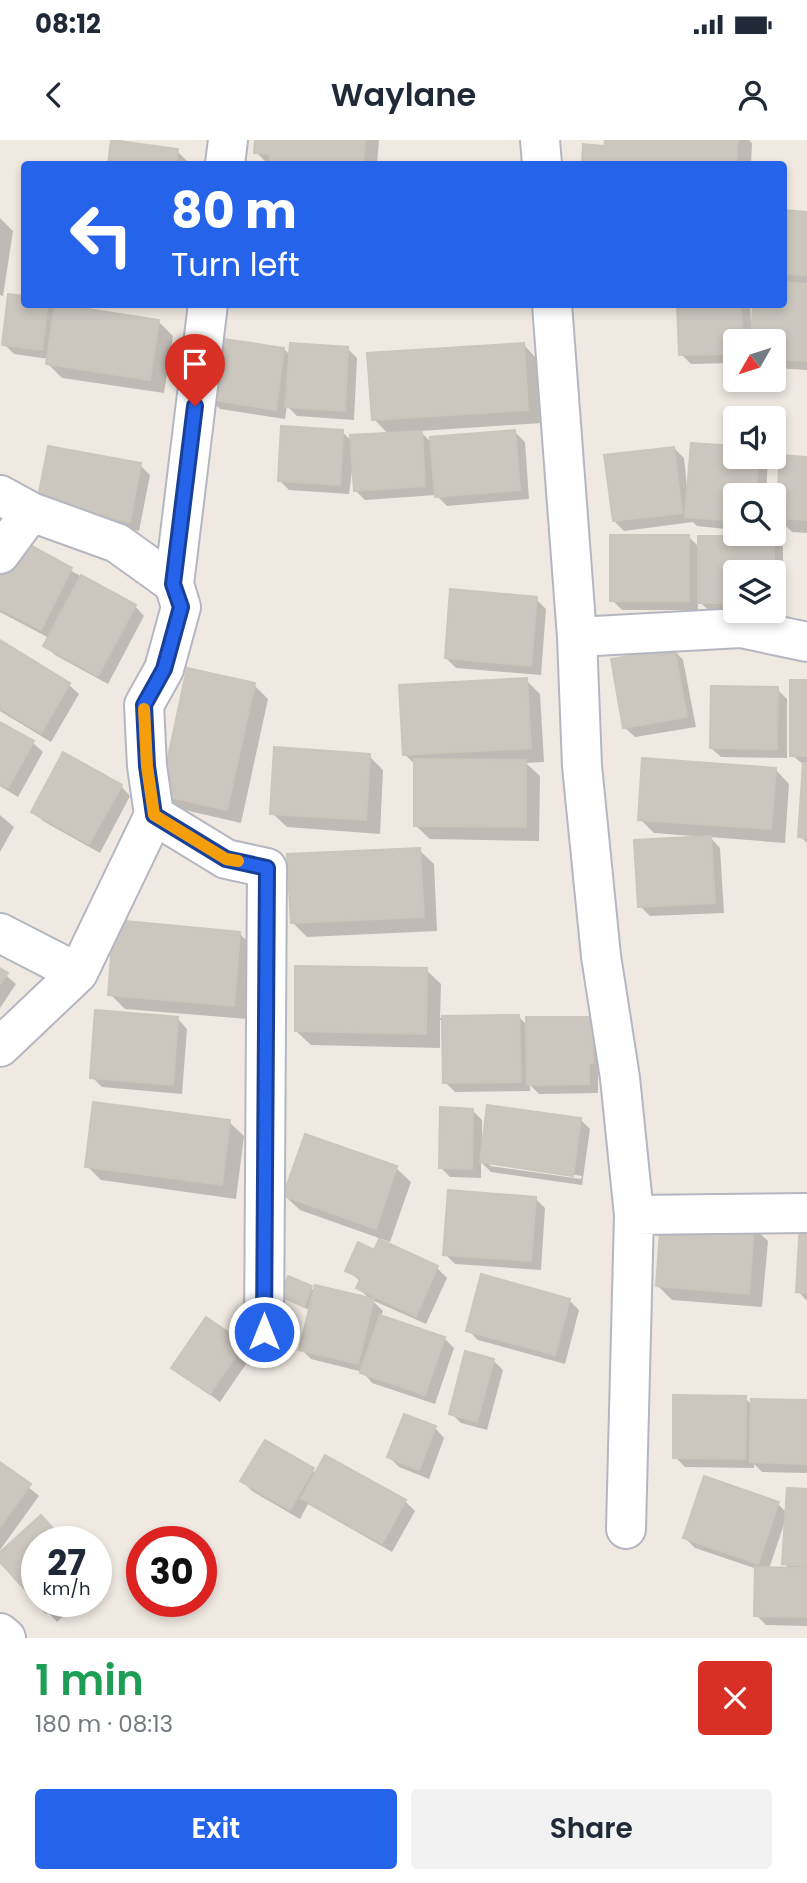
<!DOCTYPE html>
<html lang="en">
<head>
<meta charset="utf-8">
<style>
  body { margin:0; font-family:Poppins,sans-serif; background:#f2f2f3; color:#1f2937; height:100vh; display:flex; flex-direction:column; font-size:26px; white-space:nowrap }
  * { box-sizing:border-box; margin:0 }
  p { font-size:23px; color:#747a83 }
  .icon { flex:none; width:38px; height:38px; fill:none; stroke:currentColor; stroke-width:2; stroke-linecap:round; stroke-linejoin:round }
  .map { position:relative; height:1498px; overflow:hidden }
  .details { display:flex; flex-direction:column; background:#fff; flex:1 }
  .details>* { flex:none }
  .banner { position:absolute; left:21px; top:21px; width:766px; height:147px; border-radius:7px; box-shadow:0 4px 10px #0003; background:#2563eb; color:#fff; overflow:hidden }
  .needle { width:46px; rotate:231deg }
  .controls { position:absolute; left:723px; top:189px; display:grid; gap:14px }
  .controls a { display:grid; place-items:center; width:63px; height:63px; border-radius:7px; background:#fff; box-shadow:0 4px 10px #0003; font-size:35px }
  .speed { position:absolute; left:21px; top:1386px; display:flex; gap:14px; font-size:35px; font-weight:700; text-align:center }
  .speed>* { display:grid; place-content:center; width:91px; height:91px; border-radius:50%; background:#fff; box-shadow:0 4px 10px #0003; line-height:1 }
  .speed small { font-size:18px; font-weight:400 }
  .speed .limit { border:10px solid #d22; background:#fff; color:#111 }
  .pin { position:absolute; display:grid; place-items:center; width:60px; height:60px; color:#fff; margin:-72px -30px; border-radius:50% 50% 50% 0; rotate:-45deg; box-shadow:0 0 7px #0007 }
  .pin .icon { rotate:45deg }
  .me { position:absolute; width:77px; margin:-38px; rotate:0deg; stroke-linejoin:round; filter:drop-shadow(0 0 5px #0008) }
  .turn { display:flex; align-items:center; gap:24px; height:147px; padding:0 35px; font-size:32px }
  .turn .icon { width:91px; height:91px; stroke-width:2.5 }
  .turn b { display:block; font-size:49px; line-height:60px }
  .round { display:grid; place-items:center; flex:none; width:74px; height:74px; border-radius:7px; background:#f2f2f3 }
  .headline { display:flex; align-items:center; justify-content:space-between; height:119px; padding:0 35px }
  h1 { font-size:42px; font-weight:600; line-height:52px; color:#1e9e55 }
  .action { display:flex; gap:14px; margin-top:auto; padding:14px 35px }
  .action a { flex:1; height:80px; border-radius:7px; background:#2563eb; color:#fff; font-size:28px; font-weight:600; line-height:80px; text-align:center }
  .action a+a { background:#f2f2f3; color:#1f2937 }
  .status { display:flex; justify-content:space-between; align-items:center; height:49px; padding:0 35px; background:#fff; direction:ltr }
  .status svg { height:19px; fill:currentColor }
  header { display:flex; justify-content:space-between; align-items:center; height:91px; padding:0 35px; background:#fff; font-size:32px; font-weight:600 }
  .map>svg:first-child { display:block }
</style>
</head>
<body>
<div class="status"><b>08:12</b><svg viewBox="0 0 49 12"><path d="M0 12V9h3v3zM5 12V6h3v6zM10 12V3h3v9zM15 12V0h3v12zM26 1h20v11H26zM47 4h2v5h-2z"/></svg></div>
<header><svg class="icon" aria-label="back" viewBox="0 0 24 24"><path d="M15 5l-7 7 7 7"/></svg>Waylane<svg class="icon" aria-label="person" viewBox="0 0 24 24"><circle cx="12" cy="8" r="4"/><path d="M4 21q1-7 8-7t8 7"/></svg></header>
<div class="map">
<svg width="807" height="1498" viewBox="0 0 807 1498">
  <rect width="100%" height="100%" fill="#efe9e1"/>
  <!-- shadow -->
  <path fill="#0003" fill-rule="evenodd" d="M257,0H379L377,24H268L256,12Z
    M606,0H749L752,3L751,24H584L585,6L606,8Z
    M113,2L177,11L187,21V24H110Z
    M784,72L807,73V230L774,228V201H735V223L691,224L681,214L679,164H750L751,182H754L784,164Z
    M0,78L13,91L3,156L0,155Z
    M10,156L24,158V164H51L56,169L159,182L173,196L164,253L62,238L48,224L49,219L14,214L4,204Z
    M523,204L537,219L542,283L420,291L433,304L515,292L525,302L529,359L447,366L436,355L365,360L355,350L353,322L349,354L289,350L279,340L342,292L352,301L389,295L374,279Z
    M347,208L357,218L354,280L297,276L287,266L285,279L220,269L210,259L284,209L291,216Z
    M674,308L684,318L687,348L735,308V317H765L768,320L766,355H735V390L697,386L693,382L624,391L614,381Z
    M807,318V393L792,392L778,378Z
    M140,325L150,335L139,391L49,372Z
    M688,396L700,408L773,397L783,407V472H710L698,460V470H622L612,460ZM735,432H774V471H735Z
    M19,402L135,466L144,476L108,544L55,515L45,505L49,498L0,472V439Z
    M536,459L546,469L541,535L456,528L446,518Z
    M0,502L69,545L79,554L51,602L0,571Z
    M674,510L683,520L696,587L635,597L625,588Z
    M526,540L540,554L544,622L526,623L540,636L539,701L430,699L415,685L416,625L404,614Z
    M807,541V703L800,696L804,625L792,615Z
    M254,545L268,559L241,683L176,668L162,654Z
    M777,549L787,559V618L721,617L711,608Z
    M0,584L33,603L43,612L18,657L0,646Z
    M369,616L383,630L380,694L287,687L272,673Z
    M775,629L789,644L785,703L710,697L720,708L724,773L650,776L640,766L693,696L654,693L640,679Z
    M121,646L130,656L100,713L43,681L33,671Z
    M0,675L14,687L0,712Z
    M419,710L434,724L437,791L307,797L292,782Z
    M239,793L254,808L248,879L125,869L110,854Z
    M0,830L16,844L0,868Z
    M426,830L441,844L440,878L519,877L528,886L591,879L602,932L598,933V953L539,954L530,945V951L455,952L445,942L444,880H440V908L311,905L296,891Z
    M178,879L187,889L182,954L102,947L92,937Z
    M472,970L482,980V998L580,979L590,989L582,1045L491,1032L481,1022V1038L450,1037L440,1027ZM490,1022L582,1036L581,1039L490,1026Z
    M229,982L244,996L236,1059L101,1040L87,1026Z
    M306,996L396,1028L411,1042L390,1102L300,1070L285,1056Z
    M535,1058L545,1068L541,1130L455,1124L445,1114Z
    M807,1084V1161L798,1151Z
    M753,1087L768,1101L762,1167L672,1160L658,1146Z
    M375,1112L437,1128L447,1138L426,1184L372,1160L383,1171L381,1177L444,1198L454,1208L435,1264L372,1243L363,1232L311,1219L301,1209L311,1171L282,1156L311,1148L315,1152L371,1160L358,1148L361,1142L347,1130Z
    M569,1160L579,1170L565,1224L478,1200L468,1190Z
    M243,1204L253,1214L220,1262L174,1228Z
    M494,1221L503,1230L487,1290L461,1283L451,1273Z
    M745,1258L753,1266L807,1262V1333L762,1332L754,1324V1328L685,1327L675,1317Z
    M435,1288L444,1298L429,1339L399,1327L389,1317Z
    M0,1324L39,1356L0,1410Z
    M312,1330L317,1334L405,1361L415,1371L392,1412L308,1364L300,1379L252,1351L243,1341Z
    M807,1351V1486L766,1485L756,1475L757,1429L695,1408L685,1398L778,1364L787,1373ZM785,1381L784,1423L790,1430L769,1429Z
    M38,1461H80L57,1482Z"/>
  <!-- building -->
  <path fill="#cbc7bf" stroke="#cbc5ba" stroke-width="2" d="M111,0L178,9L176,24H108Z
    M255,0H365L363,24L270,22V14L254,13Z
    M605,0H738L736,24H582L583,4L604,6Z
    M784,70L807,72V135L784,134Z
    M784,142L807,144V221L774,219V201H751L753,164H784Z
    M8,154L24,156V164H48L42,210L2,205Z
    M55,164L159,180L150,240L46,224Z
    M677,164H741L742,201H735V214L679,215Z
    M217,198L284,208L276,270L208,259Z
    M290,203L348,207L345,271L285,267Z
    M524,203L528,270L372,280L367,213Z
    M281,286L343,290L340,345L278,341Z
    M515,290L520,350L435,357L430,297Z
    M422,291L425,346L354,351L350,295Z
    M691,303L735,306V317H758L756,355H735V381L685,377Z
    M48,306L141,323L130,382L37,363Z
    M674,307L682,373L613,381L604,315Z
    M780,315L807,317V380L776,378Z
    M610,395H689V461H610Z
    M698,396H774V463V432H735V463H698Z
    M19,399L72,428L41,490L0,469V435Z
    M81,435L136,465L98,536L43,506Z
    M450,449L537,457L531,526L445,518Z
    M0,500L70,543L41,593L0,568Z
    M674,508L687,577L623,588L611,519Z
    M187,528L255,543L227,670L160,655Z
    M527,538L531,608L403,615L399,545Z
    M790,540H807V616H790Z
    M711,546L778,547L777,609L710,608Z
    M0,582L34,601L8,648L0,644Z
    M274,607L370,614L366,680L270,674Z
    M63,612L122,645L89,704L31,672Z
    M642,618L776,628L771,689L638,680Z
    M414,619L526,620V687L414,686Z
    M803,623H807V698L798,697Z
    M711,696L715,763L638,767L634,700Z
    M420,708L424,777L291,783L287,714Z
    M114,780L240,792L234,866L108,855Z
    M295,826L427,828L426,894L295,891Z
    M0,828L8,833L0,844Z
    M95,870L178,877L173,945L90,938Z
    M519,875L521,942L443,943L442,876Z
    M526,877H592L593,923H589V944L527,945Z
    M93,962L230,980L222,1045L85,1027Z
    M487,965L581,978L573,1036L480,1022Z
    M440,967L473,969L472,1029L439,1028Z
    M305,994L397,1026L376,1089L283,1056Z
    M448,1050L536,1057L531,1121L443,1115Z
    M661,1077L754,1085L749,1154L656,1146Z
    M800,1082H807V1153L796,1152Z
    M379,1099L438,1126L416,1176L356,1148L361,1138L345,1131L358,1102L374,1110Z
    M481,1134L570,1159L555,1215L466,1191Z
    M288,1136L312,1146L304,1167L280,1156Z
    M315,1145L374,1159L358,1224L299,1210Z
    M380,1175L445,1197L425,1255L360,1233Z
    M206,1177L244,1203L210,1254L171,1228Z
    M465,1211L494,1219L477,1282L449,1274Z
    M673,1255L746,1256L745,1319L673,1318Z
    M751,1259L807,1260V1324L750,1322Z
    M404,1274L436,1286L419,1330L387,1317Z
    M265,1300L314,1328L290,1370L240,1341Z
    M325,1315L406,1360L382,1404L301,1358Z
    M0,1322L31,1344L0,1387Z
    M704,1336L779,1362L758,1424L683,1398Z
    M787,1348L807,1349V1426L782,1424Z
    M41,1375L65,1402H37V1461H59L46,1473L0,1422V1412Z
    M755,1427L807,1428V1477L754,1476Z"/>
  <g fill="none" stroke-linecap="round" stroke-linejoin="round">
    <!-- minor casing -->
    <g stroke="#b4b7c1" stroke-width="42">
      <path id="minor" d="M540,0L542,24
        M225,24L228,0
        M552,164L577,497L582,626L601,816L620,938L634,1075L626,1389
        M0,355L31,372L117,403L174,444L181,467L164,529L144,565L147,626L154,675L78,833L0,907
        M0,414L31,372
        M174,444L208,164
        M577,497L741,488L807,502
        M154,675L226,719L267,728L264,1192
        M0,793L78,833
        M634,1075L807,1073
        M0,1493L6,1498"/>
    </g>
    <!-- minor -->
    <use href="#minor" stroke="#fff" stroke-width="38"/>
  </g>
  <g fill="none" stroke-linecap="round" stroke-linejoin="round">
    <!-- route casing -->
    <g stroke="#184099" stroke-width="18">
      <path id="route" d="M195,266L173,444L181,467L164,529L144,565L147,626L154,675L226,719L267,728L264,1192"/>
    </g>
    <!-- route -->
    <use href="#route" stroke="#2563eb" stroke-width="12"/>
    <!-- slow -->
    <path stroke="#f59e0b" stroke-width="12" d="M144,569L147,626L154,675L226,719L238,721"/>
  </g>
</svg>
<div class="controls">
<a><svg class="needle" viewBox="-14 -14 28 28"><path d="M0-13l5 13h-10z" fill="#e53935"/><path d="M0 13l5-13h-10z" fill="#747a83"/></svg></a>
<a><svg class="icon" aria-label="sound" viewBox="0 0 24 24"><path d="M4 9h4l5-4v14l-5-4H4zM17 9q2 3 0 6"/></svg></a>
<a><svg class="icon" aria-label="search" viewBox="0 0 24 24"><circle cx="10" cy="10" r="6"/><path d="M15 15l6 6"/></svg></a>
<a><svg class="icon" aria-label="layers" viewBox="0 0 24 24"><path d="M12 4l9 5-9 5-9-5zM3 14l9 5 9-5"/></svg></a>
</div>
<div class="speed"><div>27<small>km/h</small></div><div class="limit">30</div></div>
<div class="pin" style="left:195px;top:266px;background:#d93025"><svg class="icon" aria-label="arrive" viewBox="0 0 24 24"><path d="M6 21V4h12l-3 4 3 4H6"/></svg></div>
<svg class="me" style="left:264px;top:1192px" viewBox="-20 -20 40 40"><circle r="17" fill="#2563eb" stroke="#fff" stroke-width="3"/><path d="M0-11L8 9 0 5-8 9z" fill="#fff"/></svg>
<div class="banner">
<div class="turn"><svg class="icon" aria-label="left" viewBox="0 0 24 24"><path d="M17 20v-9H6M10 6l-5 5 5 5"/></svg><div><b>80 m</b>Turn left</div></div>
</div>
</div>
<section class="details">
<div class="headline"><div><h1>1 min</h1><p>180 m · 08:13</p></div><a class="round" style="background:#d93025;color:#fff"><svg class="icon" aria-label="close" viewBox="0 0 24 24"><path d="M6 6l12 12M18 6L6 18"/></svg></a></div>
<div class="action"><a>Exit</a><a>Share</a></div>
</section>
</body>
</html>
